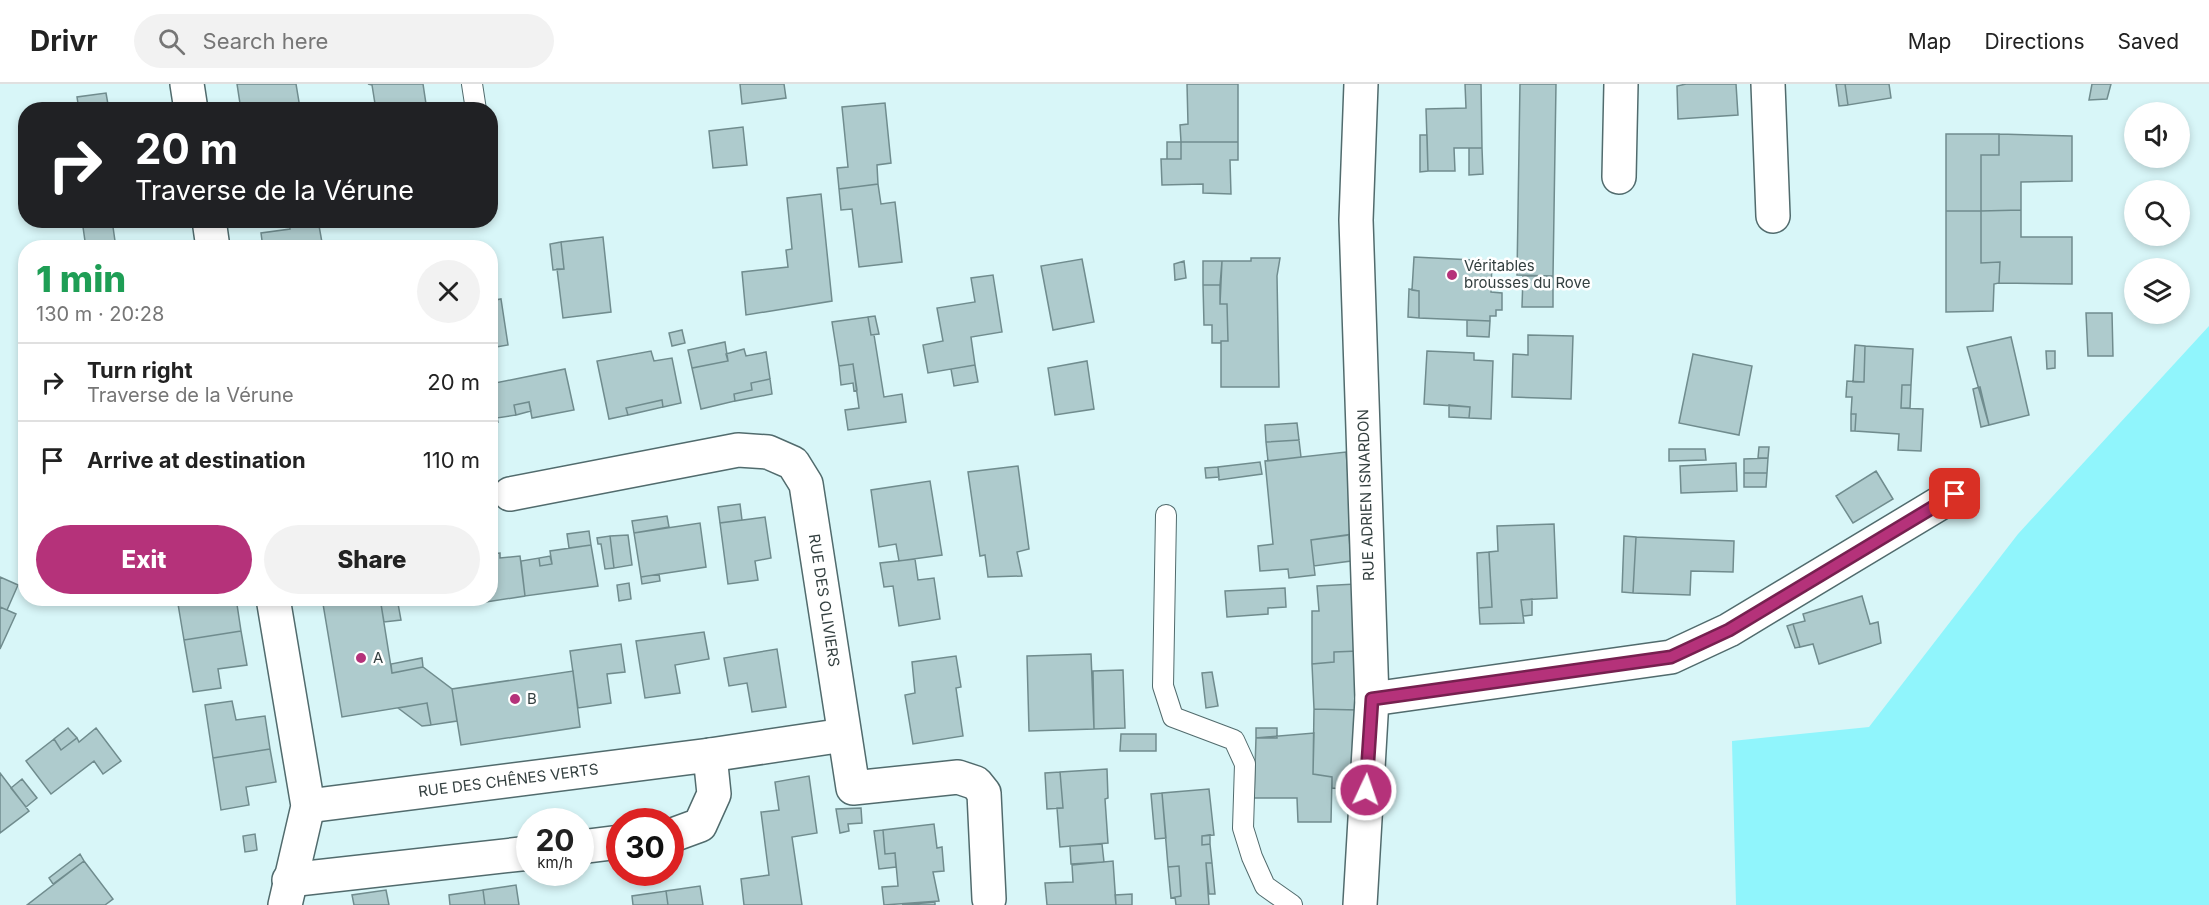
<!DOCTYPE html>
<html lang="en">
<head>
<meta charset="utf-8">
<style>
  body { margin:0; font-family:Inter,sans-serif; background:#f2f2f2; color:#222; height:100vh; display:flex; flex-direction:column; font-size:22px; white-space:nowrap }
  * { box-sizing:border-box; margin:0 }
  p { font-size:20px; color:#767676 }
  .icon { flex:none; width:33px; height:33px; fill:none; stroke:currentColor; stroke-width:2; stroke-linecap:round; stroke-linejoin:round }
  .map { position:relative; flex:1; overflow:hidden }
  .side { position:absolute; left:18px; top:156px; width:480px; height:366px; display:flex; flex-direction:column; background:#fff; border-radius:24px; box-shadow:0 3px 9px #0003 }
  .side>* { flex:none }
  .top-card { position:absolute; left:18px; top:18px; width:480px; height:126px; border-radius:24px; box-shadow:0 3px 9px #0003; background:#202124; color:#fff; overflow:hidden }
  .buttons { position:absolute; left:2124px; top:18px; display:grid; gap:12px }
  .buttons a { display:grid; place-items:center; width:66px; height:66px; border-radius:50%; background:#fff; box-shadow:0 3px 9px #0003; font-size:30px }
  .speed { position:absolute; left:516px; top:724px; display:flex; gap:12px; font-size:30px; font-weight:700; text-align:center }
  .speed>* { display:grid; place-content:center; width:78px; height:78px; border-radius:50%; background:#fff; box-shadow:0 3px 9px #0003; line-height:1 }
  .speed small { font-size:15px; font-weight:400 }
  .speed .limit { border:9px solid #d22; background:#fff; color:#111 }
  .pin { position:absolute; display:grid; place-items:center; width:51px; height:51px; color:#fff; margin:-26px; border-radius:12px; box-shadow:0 3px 9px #0006 }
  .me { position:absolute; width:66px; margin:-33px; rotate:3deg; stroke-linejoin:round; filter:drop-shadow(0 0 4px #0008) }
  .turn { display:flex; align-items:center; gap:21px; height:126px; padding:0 18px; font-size:27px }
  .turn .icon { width:78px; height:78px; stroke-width:2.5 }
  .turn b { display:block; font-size:42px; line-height:51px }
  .round { display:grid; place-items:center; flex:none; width:63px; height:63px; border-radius:32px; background:#f2f2f2 }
  .summary { display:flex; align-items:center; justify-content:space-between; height:102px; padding:0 18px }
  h1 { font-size:36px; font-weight:800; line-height:45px; color:#1e9e55 }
  .button { display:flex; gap:12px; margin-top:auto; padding:12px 18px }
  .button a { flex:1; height:69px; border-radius:36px; background:#b5327a; color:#fff; font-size:24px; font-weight:800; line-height:69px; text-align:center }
  .button a+a { background:#f2f2f2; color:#222 }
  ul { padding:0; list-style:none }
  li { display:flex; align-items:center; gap:18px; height:78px; padding:0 18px; border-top:2px solid #e0e0e0 }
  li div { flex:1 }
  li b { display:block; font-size:22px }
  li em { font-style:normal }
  header { display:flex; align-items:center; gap:36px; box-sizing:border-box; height:84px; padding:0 30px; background:#fff; border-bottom:2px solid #e0e0e0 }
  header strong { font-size:28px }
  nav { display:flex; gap:33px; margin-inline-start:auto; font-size:21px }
  .search { width:420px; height:54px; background:#f2f2f2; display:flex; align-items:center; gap:15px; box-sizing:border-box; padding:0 21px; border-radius:33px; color:#767676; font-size:22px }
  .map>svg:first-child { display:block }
</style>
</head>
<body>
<header>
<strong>Drivr</strong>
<div class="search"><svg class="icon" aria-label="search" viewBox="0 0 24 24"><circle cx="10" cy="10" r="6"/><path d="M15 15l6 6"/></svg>Search here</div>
<nav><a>Map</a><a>Directions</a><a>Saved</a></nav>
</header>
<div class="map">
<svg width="2209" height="821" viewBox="0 0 2209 821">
  <rect width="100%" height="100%" fill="#d8f6f8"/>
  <!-- green -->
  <path fill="#90f5fc" d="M2209,242V821H1736L1732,657L1869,643L2018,450Z"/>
  <!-- building -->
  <path fill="#aecbcd" stroke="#708c8e" stroke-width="1.5" d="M237,0H296L300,24L241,26Z
    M368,0H423L426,20L414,22L415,26H376L372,1Z
    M740,0H784L786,14L742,20Z
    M1187,0H1238V58H1181L1180,41L1188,40Z
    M1465,0H1481L1482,64H1454L1455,87H1428L1426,25L1466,24Z
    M1520,0H1556L1553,192L1517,191Z
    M1686,0H1736L1738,31L1678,35L1677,2Z
    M1836,0H1845L1848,21L1839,22Z
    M1845,0H1889L1891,14L1848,21Z
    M2092,0H2111L2107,15L2089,16Z
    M106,9L109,26H79L77,13Z
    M885,19L891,79L877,81L878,100L839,105L837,84L848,83L842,23Z
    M743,43L747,81L713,84L709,47Z
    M1946,50H1999V71H1981V127H1946Z
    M1999,50L2072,52V97L2021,98V126L1981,127V71H1999Z
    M1420,51H1427L1428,87L1420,88Z
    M1167,58H1181V75H1167Z
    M1181,58H1238V76H1230L1231,110L1203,109V100L1162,101L1161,75H1181Z
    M1469,64H1482L1483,90L1469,91Z
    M878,100L881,120L895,118L902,178L859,183L852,125L841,126L839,105Z
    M821,110L832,217L746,231L742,188L788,183L786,166L792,165L787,114Z
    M2021,126V153H2072V200L1999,199L2000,178L1981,179V127Z
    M1946,127H1981V179L2000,178L1999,199L1994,200L1993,227L1946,228Z
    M82,136H112L116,164H86Z
    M289,136H318L323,164H263L261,149L290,145Z
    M603,153L611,228L563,234L557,185H564L561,158Z
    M561,158L564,185L553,186L550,160Z
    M1414,173L1492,177L1491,208L1502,209V226H1496V232H1490V237L1419,234V207L1412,206Z
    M1251,174H1280L1277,192L1279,303H1221V257H1228L1227,220H1220L1222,177H1251Z
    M1082,175L1094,238L1053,246L1041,182Z
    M1184,177L1186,194L1175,196L1174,180Z
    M1203,177H1222L1220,201H1203Z
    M993,191L1002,248L971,253L975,281L928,289L923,261L943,257L937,224L975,218L971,194Z
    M1523,192H1553V223H1522Z
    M1203,201H1220V220H1227L1228,257H1221V259H1212V241H1204Z
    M1409,205L1419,207V234L1408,233Z
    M501,215L508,261L490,264V217Z
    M2086,229H2112L2113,272H2088Z
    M875,232L879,250L871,251L868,233Z
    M868,233L871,251H874L884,313L902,310L906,338L848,346L845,326L859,324L853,280L839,282L832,238Z
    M1467,236L1490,237L1489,253L1467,252Z
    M682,246L685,259L672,262L669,249Z
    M1528,251L1573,252L1571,315L1512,313L1513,270L1528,271Z
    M2011,253L2029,331L1989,341L1967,263Z
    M725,258L728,277L692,284L688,266Z
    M1855,261L1865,262L1864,298H1853Z
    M1865,262L1913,265L1911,301H1902L1901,324L1923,325L1921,367L1898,366L1899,350L1855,347L1856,330H1851L1852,313H1846L1847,297L1864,298Z
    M744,265L746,272L766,268L770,295L751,299L752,306L734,310L735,317L701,325L692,284L728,277L726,270Z
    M651,267L654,277L672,274L681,319L663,323L662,316L626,324L628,331L609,335L597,277Z
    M1427,267L1474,269V276L1493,277L1491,335L1469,334L1470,323L1424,320Z
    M2046,267H2055V284L2047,285Z
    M1693,270L1752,282L1739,351L1679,339Z
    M1087,277L1094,325L1055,331L1048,284Z
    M853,280L857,306L854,307L853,299L841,301L839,282Z
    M975,281L978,298L954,302L951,285Z
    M565,285L574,326L532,334L529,318L514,321L516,331L497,334L490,300Z
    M770,295L772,310L735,317L734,310L752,306L751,299Z
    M1902,301H1911L1910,324H1901Z
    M490,303L498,338L490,339Z
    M1980,303L1989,341L1981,343L1973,305Z
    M662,316L663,323L628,331L626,324Z
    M529,318L531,327L516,331L514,321Z
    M1449,321L1470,323L1469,334L1449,333Z
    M1851,330H1856L1855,347H1851Z
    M1297,339L1299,356L1266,358L1265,341Z
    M1299,356L1301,373L1268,377L1266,358Z
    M1759,363H1769L1768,374H1758Z
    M1669,365H1705L1706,376L1669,377Z
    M1346,368L1353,450L1311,456L1315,491L1289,494L1288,485L1260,487L1258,462L1273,460L1265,377Z
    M1768,374L1767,389H1744V375Z
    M1260,378L1262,390L1219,396L1218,383Z
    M1736,379L1737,407L1681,409L1680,382Z
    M1018,382L1029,465L1017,468L1022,492L988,493L985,471L980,472L968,388Z
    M1218,383L1219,393L1206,394L1205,384Z
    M1876,387L1893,415L1853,439L1836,412Z
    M1744,389H1767L1766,403H1744Z
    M930,397L942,471L899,477L896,460L879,463L871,406Z
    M740,420L742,436L720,439L718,423Z
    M667,432L669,443L634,449L632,437Z
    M765,433L771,474L755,477L758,496L728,500L720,439Z
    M700,439L706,483L641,493L634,449Z
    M1554,440L1557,514L1521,516L1524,539L1480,540L1479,524L1492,523L1489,468L1498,467L1497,442Z
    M589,447L591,461L569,464L567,450Z
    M628,451L632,481L614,484L610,452Z
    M1349,451L1351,477L1314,482L1311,456Z
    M610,452L614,484L605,485L601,460H598L597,454Z
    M1624,452L1636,453L1633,509L1622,508Z
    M1636,453L1734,457L1733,488L1691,487L1690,511L1633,509Z
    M490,454H494L496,470H490Z
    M591,461L598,502L525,512L521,477L539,474L540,482L552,480L550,467Z
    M1489,468L1492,523L1479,524L1477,469Z
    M500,469V474L520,472L525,512L467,521L466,514H490V470Z
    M550,472L552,480L540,482L539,474Z
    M915,475L918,496L934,494L940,535L899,542L893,502L884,503L880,479Z
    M659,490L660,497L642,500L641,493Z
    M0,493L18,501L7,526L0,523Z
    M629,499L631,515L619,517L617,501Z
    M1356,500L1358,567L1334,568V578L1312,580V527H1319L1317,502Z
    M1285,504L1286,523L1268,524V530L1227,533L1225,507Z
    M1862,512L1870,540L1878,538L1881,559L1819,580L1813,560L1800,563L1793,540L1805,537L1803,530Z
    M177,514H207V518L236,514L241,547L184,556Z
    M322,514H380L392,589L423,583L452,605L457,637L431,641L427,619L342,633Z
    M380,514H397L401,536L384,538Z
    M1532,515V531L1523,532L1521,516Z
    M0,523L16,530L0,565Z
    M1793,540L1800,563L1795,564L1787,542Z
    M241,547L247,581L218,585L221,604L193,608L184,556Z
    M704,548L709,575L675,581L680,609L645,614L636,557Z
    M621,560L625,588L607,590L611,619L578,624L570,567Z
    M777,565L786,623L752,628L747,599L729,602L724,574Z
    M1358,567V626L1314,625L1312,580L1334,578V568Z
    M1091,570L1094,645L1029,647L1027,572Z
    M956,572L961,603L956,604L963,652L913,660L905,611L915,609L912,578Z
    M422,574L423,583L392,589L391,580Z
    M1123,586L1125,644L1094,645L1093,587Z
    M573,587L580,643L461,661L452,605Z
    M1212,588L1218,622L1206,624L1202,589Z
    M232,617L236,636L265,632L270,665L213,674L205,621Z
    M427,619L431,641L422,642L398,624Z
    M1314,625L1358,626L1352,706L1332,704V693L1313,690Z
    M68,644L77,654L61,666L54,655Z
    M96,644L121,677L103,690L94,677L51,710L26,677L54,655L61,666L77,654L79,658Z
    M1256,644H1277V654H1256Z
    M1314,649L1313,690L1332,693L1331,738H1298L1297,714H1254L1256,654Z
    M1121,650H1156V667H1120Z
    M270,665L276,698L246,703L249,721L221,726L213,674Z
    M1107,685L1108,714L1105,715L1108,759L1060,763L1057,724H1063L1060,688Z
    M1060,688L1063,724L1047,725L1045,689Z
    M0,689L29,727L0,749Z
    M809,692L817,749L792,753L802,821H744L741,795L769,791L761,728L779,726L775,698Z
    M22,695L37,714L26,723L11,704Z
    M1209,705L1214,751L1202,752V761L1210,760L1212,779H1206L1209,821H1176L1175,813L1181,812L1179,782L1168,783L1162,709Z
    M1162,709L1166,754L1155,755L1151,710Z
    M861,724L862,739L848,740L849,747L840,749L836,725Z
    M934,740L937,764L942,763L944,787L933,788L939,817L884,821L882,803L898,802L895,769L885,770L883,746Z
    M883,746L885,770L895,769L896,783L879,785L874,747Z
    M255,750L257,766L245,768L243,752Z
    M1210,751V760L1202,761V752Z
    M1102,760L1104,778L1071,780L1070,762Z
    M80,770L84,777L53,800L49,794Z
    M84,777L113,815L105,821H27Z
    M1113,777L1116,821H1047L1045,799L1073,798L1072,781Z
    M1206,779H1212L1215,810H1209Z
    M1179,782L1181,812L1171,814L1168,783Z
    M516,801L519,821H485L483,806Z
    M700,802L703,821H668L666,807Z
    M386,806L389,821H354L352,811Z
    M483,806L485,821H450L449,811Z
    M666,807L668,821H633L632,812Z
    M1132,810V821H1116L1115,811Z
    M935,818V821H902Z"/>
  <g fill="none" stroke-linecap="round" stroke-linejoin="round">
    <!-- service casing -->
    <g stroke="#516b6d" stroke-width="22">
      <path id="service" d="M472,0L476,26
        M1166,431L1163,602L1173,633L1234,656L1245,680L1243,744L1252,773L1265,802L1292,821"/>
    </g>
    <!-- minor casing -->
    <g stroke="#516b6d" stroke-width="36">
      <g id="minor">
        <path d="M187,0L191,26"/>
        <path d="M1768,0L1773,132"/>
        <path d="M1619,93L1621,0"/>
        <path d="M209,136L213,164"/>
        <path id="s1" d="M510,410L738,366L768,368L793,379L806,400L853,704L958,693L976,699L984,709L989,815"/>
        <path d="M273,514L308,722L285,821"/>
        <path d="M1372,615L1671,573L1729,546L1955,410"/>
        <path d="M710,671L844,651"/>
        <path id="s2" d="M308,722L710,671L714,710L700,741L670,752"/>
        <path d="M580,763L620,758"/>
        <path d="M289,796L530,769"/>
        <path d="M1360,821L1372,615L1356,136L1361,0"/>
      </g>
    </g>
    <!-- service -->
    <use href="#service" stroke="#fff" stroke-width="20"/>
    <!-- minor -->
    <use href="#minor" stroke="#fff" stroke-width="33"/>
  </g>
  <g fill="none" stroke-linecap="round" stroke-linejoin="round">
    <!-- route casing -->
    <g stroke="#76204f" stroke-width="15">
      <path id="route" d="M1366,706L1372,615L1671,573L1729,546L1955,410"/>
    </g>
    <!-- route -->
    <use href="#route" stroke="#b5327a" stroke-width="10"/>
  </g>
  <!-- markers -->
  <g fill="#b5327a" stroke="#fff" stroke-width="2">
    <circle cx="1452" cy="191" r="6"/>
    <circle cx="361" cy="574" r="6"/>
    <circle cx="515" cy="615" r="6"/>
  </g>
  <g text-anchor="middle" stroke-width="5" stroke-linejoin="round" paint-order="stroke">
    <!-- poi labels -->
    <g font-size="15" fill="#333f3f" stroke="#fff" text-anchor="start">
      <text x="1464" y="187">Véritables<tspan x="1464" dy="17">brousses du Rove</tspan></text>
      <text x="373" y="579">A</text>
      <text x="527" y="620">B</text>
    </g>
    <!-- street labels -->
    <g font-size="15" fill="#333f3f" stroke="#fff">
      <text transform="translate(1366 411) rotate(-92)" y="5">RUE ADRIEN ISNARDON</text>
      <text dy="5" stroke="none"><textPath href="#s1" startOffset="432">RUE DES OLIVIERS</textPath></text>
      <text dy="5" stroke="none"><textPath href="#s2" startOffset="202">RUE DES CHÊNES VERTS</textPath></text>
    </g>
  </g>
</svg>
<div class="buttons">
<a><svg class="icon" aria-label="sound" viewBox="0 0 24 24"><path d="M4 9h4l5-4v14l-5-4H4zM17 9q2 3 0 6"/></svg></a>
<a><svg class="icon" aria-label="search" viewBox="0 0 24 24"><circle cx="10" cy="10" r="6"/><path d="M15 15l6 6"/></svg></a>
<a><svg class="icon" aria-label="layers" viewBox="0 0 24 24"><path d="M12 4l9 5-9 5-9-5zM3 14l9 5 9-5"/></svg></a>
</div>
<div class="speed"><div>20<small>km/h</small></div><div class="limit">30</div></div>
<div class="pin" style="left:1955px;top:410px;background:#d93025"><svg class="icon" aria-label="arrive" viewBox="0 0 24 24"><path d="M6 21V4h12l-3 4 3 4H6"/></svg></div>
<svg class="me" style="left:1366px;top:706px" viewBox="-20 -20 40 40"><circle r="17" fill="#b5327a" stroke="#fff" stroke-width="3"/><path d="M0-11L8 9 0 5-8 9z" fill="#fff"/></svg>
<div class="top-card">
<div class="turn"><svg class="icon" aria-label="right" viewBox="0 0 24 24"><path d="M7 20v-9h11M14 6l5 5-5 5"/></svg><div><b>20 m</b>Traverse de la Vérune</div></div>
</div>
<section class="side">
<div class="summary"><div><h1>1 min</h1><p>130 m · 20:28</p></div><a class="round"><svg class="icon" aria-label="close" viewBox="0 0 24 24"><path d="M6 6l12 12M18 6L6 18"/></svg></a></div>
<ul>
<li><svg class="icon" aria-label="right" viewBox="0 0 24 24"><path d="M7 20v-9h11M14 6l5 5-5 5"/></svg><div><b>Turn right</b><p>Traverse de la Vérune</p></div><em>20 m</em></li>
<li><svg class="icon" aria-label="arrive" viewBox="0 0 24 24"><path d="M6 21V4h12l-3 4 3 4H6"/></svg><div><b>Arrive at destination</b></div><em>110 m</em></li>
</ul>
<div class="button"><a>Exit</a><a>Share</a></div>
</section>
</div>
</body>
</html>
